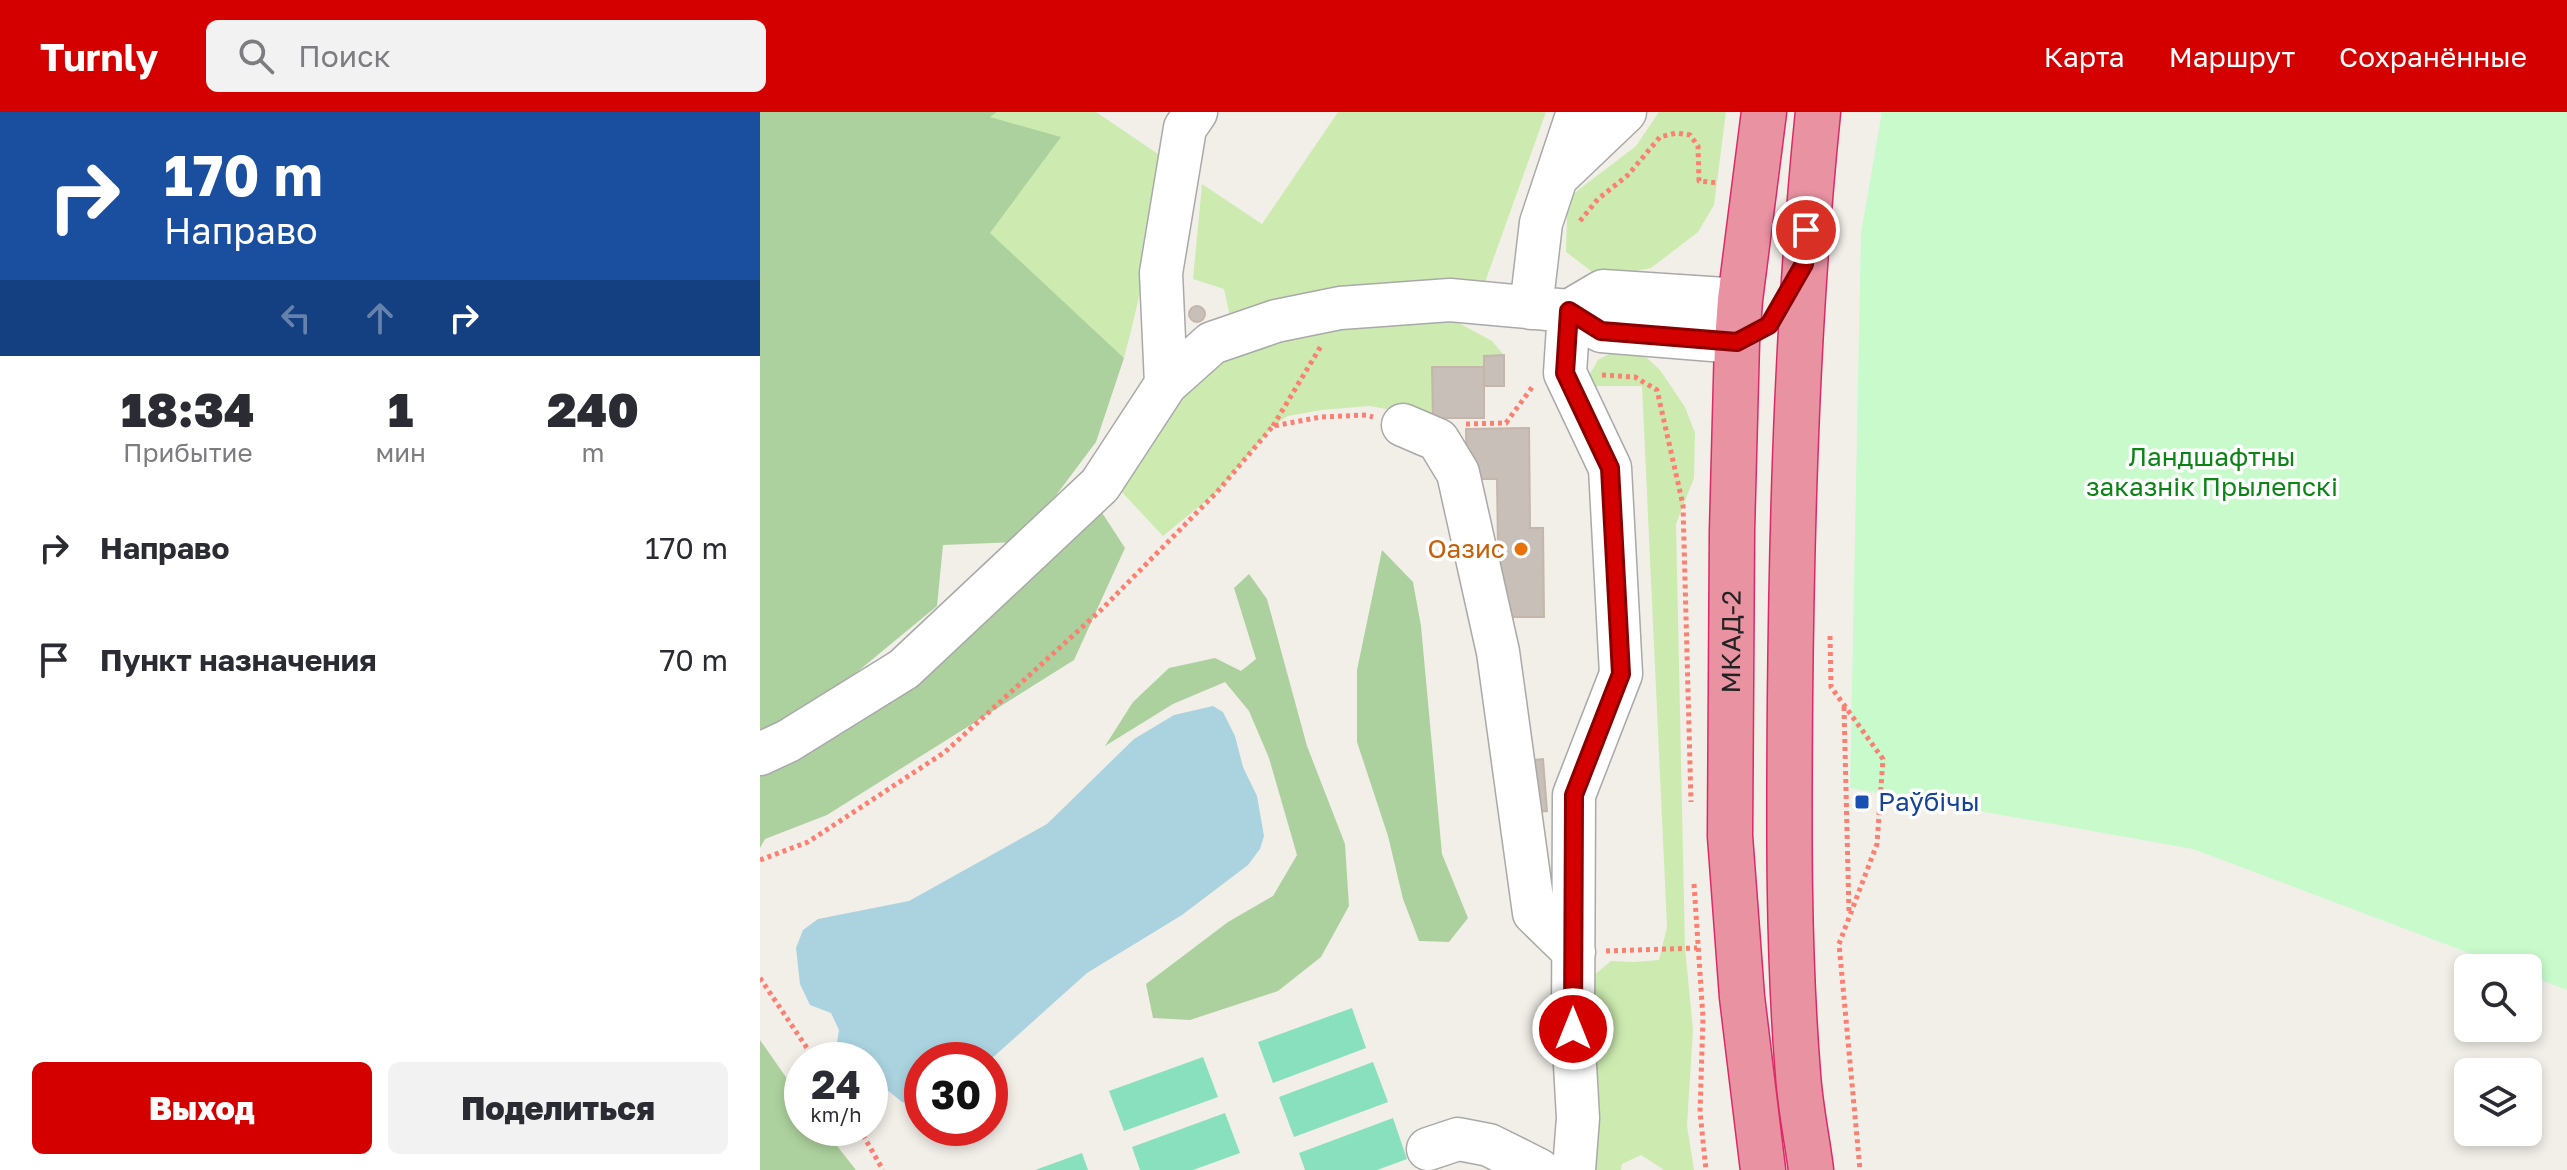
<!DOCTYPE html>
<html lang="ru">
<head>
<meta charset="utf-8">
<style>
  body { margin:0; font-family:"Golos Text",sans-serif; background:#f2f2f3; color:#2b2b33; height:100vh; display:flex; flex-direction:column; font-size:30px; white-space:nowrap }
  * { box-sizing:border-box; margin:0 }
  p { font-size:26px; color:#7c7c81 }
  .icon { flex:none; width:44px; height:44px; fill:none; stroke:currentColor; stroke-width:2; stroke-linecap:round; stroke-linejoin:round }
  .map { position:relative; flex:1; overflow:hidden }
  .panel { display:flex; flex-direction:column; background:#fff; width:760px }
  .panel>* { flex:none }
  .top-card { background:#1a4fa0; color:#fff; overflow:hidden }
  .tools { position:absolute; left:1694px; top:842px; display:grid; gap:16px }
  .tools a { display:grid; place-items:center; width:88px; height:88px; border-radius:12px; background:#fff; box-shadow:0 4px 12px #0003; font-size:40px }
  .speed { position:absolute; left:24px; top:930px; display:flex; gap:16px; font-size:40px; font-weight:700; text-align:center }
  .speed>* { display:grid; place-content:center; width:104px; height:104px; border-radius:50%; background:#fff; box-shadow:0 4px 12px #0003; line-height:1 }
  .speed small { font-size:20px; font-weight:400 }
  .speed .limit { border:12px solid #d22; background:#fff; color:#111 }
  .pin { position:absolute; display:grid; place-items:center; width:68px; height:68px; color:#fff; margin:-34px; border:4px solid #fff; border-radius:50%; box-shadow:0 2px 8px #0007 }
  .me { position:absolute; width:88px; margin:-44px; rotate:0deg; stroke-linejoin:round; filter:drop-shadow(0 0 6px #0008) }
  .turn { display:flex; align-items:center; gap:28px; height:168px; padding:0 32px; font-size:36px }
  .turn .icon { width:104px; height:104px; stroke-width:2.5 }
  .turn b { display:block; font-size:56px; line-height:68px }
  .lanes { display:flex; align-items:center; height:76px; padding:0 32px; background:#0003; justify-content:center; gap:40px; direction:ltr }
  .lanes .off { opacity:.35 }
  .eta { display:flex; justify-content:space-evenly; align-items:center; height:136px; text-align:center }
  .eta b { font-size:48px; font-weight:800; line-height:56px }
  .action { display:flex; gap:16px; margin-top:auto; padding:16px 32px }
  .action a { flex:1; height:92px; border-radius:12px; background:#d40000; color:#fff; font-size:32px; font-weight:800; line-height:92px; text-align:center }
  .action a+a { background:#f2f2f3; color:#2b2b33 }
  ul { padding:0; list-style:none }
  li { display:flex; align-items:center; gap:24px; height:112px; padding:0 32px }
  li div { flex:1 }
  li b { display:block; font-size:30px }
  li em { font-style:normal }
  header { display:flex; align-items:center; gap:48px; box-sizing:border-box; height:112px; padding:0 40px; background:#d40000; color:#fff }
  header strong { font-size:38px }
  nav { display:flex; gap:44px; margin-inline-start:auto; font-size:28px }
  .search { width:560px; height:72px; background:#f2f2f3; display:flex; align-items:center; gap:20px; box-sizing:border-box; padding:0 28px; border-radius:12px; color:#7c7c81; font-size:30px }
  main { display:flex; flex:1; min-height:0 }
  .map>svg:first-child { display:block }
</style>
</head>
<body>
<header>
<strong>Turnly</strong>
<div class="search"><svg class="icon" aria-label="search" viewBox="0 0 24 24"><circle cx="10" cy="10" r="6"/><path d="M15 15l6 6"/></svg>Поиск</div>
<nav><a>Карта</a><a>Маршрут</a><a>Сохранённые</a></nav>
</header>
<main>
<section class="panel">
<div class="top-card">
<div class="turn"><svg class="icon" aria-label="right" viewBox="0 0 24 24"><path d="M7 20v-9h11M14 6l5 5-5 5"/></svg><div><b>170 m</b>Направо</div></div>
<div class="lanes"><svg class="icon off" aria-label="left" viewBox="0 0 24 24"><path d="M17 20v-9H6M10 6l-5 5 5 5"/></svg><svg class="icon off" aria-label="ahead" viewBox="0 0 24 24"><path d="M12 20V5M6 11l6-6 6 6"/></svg><svg class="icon" aria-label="right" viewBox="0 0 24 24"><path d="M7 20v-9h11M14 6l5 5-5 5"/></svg></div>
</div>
<div class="eta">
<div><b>18:34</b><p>Прибытие</p></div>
<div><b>1</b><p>мин</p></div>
<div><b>240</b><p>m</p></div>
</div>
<ul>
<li><svg class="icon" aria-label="right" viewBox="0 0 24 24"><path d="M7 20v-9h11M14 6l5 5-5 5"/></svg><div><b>Направо</b></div><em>170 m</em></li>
<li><svg class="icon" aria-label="arrive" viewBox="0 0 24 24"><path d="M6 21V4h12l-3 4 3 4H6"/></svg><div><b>Пункт назначения</b></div><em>70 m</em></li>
</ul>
<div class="action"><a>Выход</a><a>Поделиться</a></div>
</section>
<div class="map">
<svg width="1807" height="1058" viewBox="0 0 1807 1058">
  <rect width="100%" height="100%" fill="#f2efe9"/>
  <!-- grass -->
  <path fill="#cdebb0" d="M237,0H336L401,44C394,112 382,180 364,246L229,121L300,25L229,5Z
    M578,0H786L724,173L472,214L464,177L433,167L442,72L502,112Z
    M899,0H966L954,93L938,120L891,156L866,161L831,159L806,140L807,102L813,82L876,34Z
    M625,209L697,210L732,229L744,243L725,244L724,255H672L673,306L610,294L562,298L528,304L513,314L457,380L403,424L356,374L418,284L459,248L540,223Z
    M856,238L874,239L887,246L900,258L925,295L935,321L934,366L916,412L925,836L933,918L927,1014L934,1058H904L881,1043L862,1052L861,1058H833V864L851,849L874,850L899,848L907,815L882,274H823L838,248Z"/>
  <!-- forest -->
  <path fill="#add19e" d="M0,0H237L230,5L301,25L230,121L364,246L336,330L261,430L183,433L177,494L91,565L20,618L0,626Z
    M339,396L365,436L314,548L67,703L5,727L0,736V660Z
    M622,438L653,470L661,514L682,742L708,806L689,830L659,829L643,787L628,724L597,630V558Z
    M489,462L507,487L547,634L585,732L589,794L561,845L518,879L430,908L393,906L386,872L468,810L513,784L537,743L509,646L489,599L465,570L413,592L345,634L373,590L409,556L455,546L481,559L496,547L474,476Z
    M0,928L42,988V1016H63L96,1058H0Z"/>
  <!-- park -->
  <path fill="#c8facc" d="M1122,0H1807V878L1768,863V856H1749L1433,737L1090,676L1101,121Z"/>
  <!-- pitch -->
  <path fill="#88e0be" d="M592,896L606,936L513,971L498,930Z
    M443,945L458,985L364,1019L349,979Z
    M613,950L628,990L534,1025L519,985Z
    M465,1001L480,1041L433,1058H380L372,1035Z
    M633,1006L647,1047L617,1058H545L539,1041Z
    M322,1041L328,1058H275Z"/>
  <!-- water -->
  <path fill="#aad3df" d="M453,594L463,600L475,624L483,655L497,684L504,724L500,737L488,753L422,803L327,861L230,948H162V995L142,990L110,964V948H91L76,936L79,918L71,901L50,893L40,872L36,836L43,818L58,807L149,789L287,712L374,627L414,603Z"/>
  <!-- building -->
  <path fill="#c7bfb8" stroke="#c4b6ab" stroke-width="2" d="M429 202a8 8 0 1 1 16 0a8 8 0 1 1-16 0Z
    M744,243V274H724V244Z
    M672,255H724V306H673Z
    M769,316L770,416H783L784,505H739L737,367H707L706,317Z
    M783,647L787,699L767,701L763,649Z"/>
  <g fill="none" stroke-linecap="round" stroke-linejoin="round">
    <!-- minor casing -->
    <g stroke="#a9a9a9" stroke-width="45">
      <path id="minor" d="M800,62L865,0
        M771,196L781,111L818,0
        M809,199L805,261L850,356L861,562L814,683L813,917L818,1006L814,1058
        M809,199L843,179L980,188
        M406,272L401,161L425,16L436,0
        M643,313L678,328L698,361L738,540L774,801L814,840
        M0,642L28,629L144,557L340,373L406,272L452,231L516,209L580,196L690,188L809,199L841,219L977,230
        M668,1037L698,1027L729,1033L779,1058"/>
    </g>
    <!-- highway casing -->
    <g stroke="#dc2a67" stroke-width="47">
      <g id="highway">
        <path id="s1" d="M1003,1058L982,885L970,724L972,419L977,230L980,188L1004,0"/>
        <path d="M1051,1058C1047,1026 1040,994 1038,962C1028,837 1029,712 1030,587C1032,391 1038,195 1058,0"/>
      </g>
    </g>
    <!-- path -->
    <path stroke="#fa8072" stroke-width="5" stroke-dasharray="4 4" stroke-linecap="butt" d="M820,109L838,87L868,63L900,25L916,21L930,23L938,34L939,69L959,71
      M842,263L875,265L897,278L923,393L931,690
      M706,312L746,311L773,274
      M513,314L561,234
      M1070,524L1071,575L1123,647L1117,732L1079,832L1100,1058
      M1084,595L1089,801
      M0,748L48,730L185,640L341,498L457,380L513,314L561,305L606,303L613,305
      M934,772L943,906L940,1000L946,1058
      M846,839L937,836
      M0,866L55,948
      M99,1016L123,1058"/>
    <!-- minor -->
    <use href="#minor" stroke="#fff" stroke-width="42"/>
    <!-- highway -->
    <use href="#highway" stroke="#e892a2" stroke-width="44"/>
  </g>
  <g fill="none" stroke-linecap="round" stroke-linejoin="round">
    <!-- route casing -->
    <g stroke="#8a0000" stroke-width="20">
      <path id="route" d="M813,917L814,683L861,562L850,356L805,261L809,199L841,219L977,230L1009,213L1044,152L1046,118"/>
    </g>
    <!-- route -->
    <use href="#route" stroke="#d40000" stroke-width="14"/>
  </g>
  <!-- markers -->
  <circle fill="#e8710a" stroke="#fff" stroke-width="3" cx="761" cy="437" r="8"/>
  <rect fill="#1a4fb4" stroke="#fff" stroke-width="3" x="1094" y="682" width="16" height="16" rx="4"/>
  <g text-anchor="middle" stroke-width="7" stroke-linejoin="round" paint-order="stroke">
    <!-- park labels -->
    <g font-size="26" fill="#0c8416" stroke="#fff">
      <text x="1452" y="354">Ландшафтны<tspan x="1452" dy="30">заказнік Прылепскі</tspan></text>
    </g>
    <!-- food labels -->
    <g font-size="26" fill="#c56008" stroke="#fff" text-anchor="end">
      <text x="745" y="446">Оазис</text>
    </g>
    <!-- street labels -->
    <g font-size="26" fill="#222" stroke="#fff">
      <text dy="9" stroke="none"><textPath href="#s1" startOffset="530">МКАД-2</textPath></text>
    </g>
    <!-- transit labels -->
    <g font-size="26" fill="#164399" stroke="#fff" text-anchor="start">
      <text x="1118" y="699">Раўбічы</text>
    </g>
  </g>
</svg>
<div class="tools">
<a><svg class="icon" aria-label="search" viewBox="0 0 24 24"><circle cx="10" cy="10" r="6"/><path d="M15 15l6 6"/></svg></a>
<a><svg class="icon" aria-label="layers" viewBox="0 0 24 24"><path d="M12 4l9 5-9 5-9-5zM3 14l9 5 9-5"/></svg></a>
</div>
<div class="speed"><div>24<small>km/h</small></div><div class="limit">30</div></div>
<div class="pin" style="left:1046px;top:118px;background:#d93025"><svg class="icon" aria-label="arrive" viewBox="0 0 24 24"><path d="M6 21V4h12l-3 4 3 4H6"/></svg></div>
<svg class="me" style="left:813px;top:917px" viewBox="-20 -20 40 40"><circle r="17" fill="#d40000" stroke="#fff" stroke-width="3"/><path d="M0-11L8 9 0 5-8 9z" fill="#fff"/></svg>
</div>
</main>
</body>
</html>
